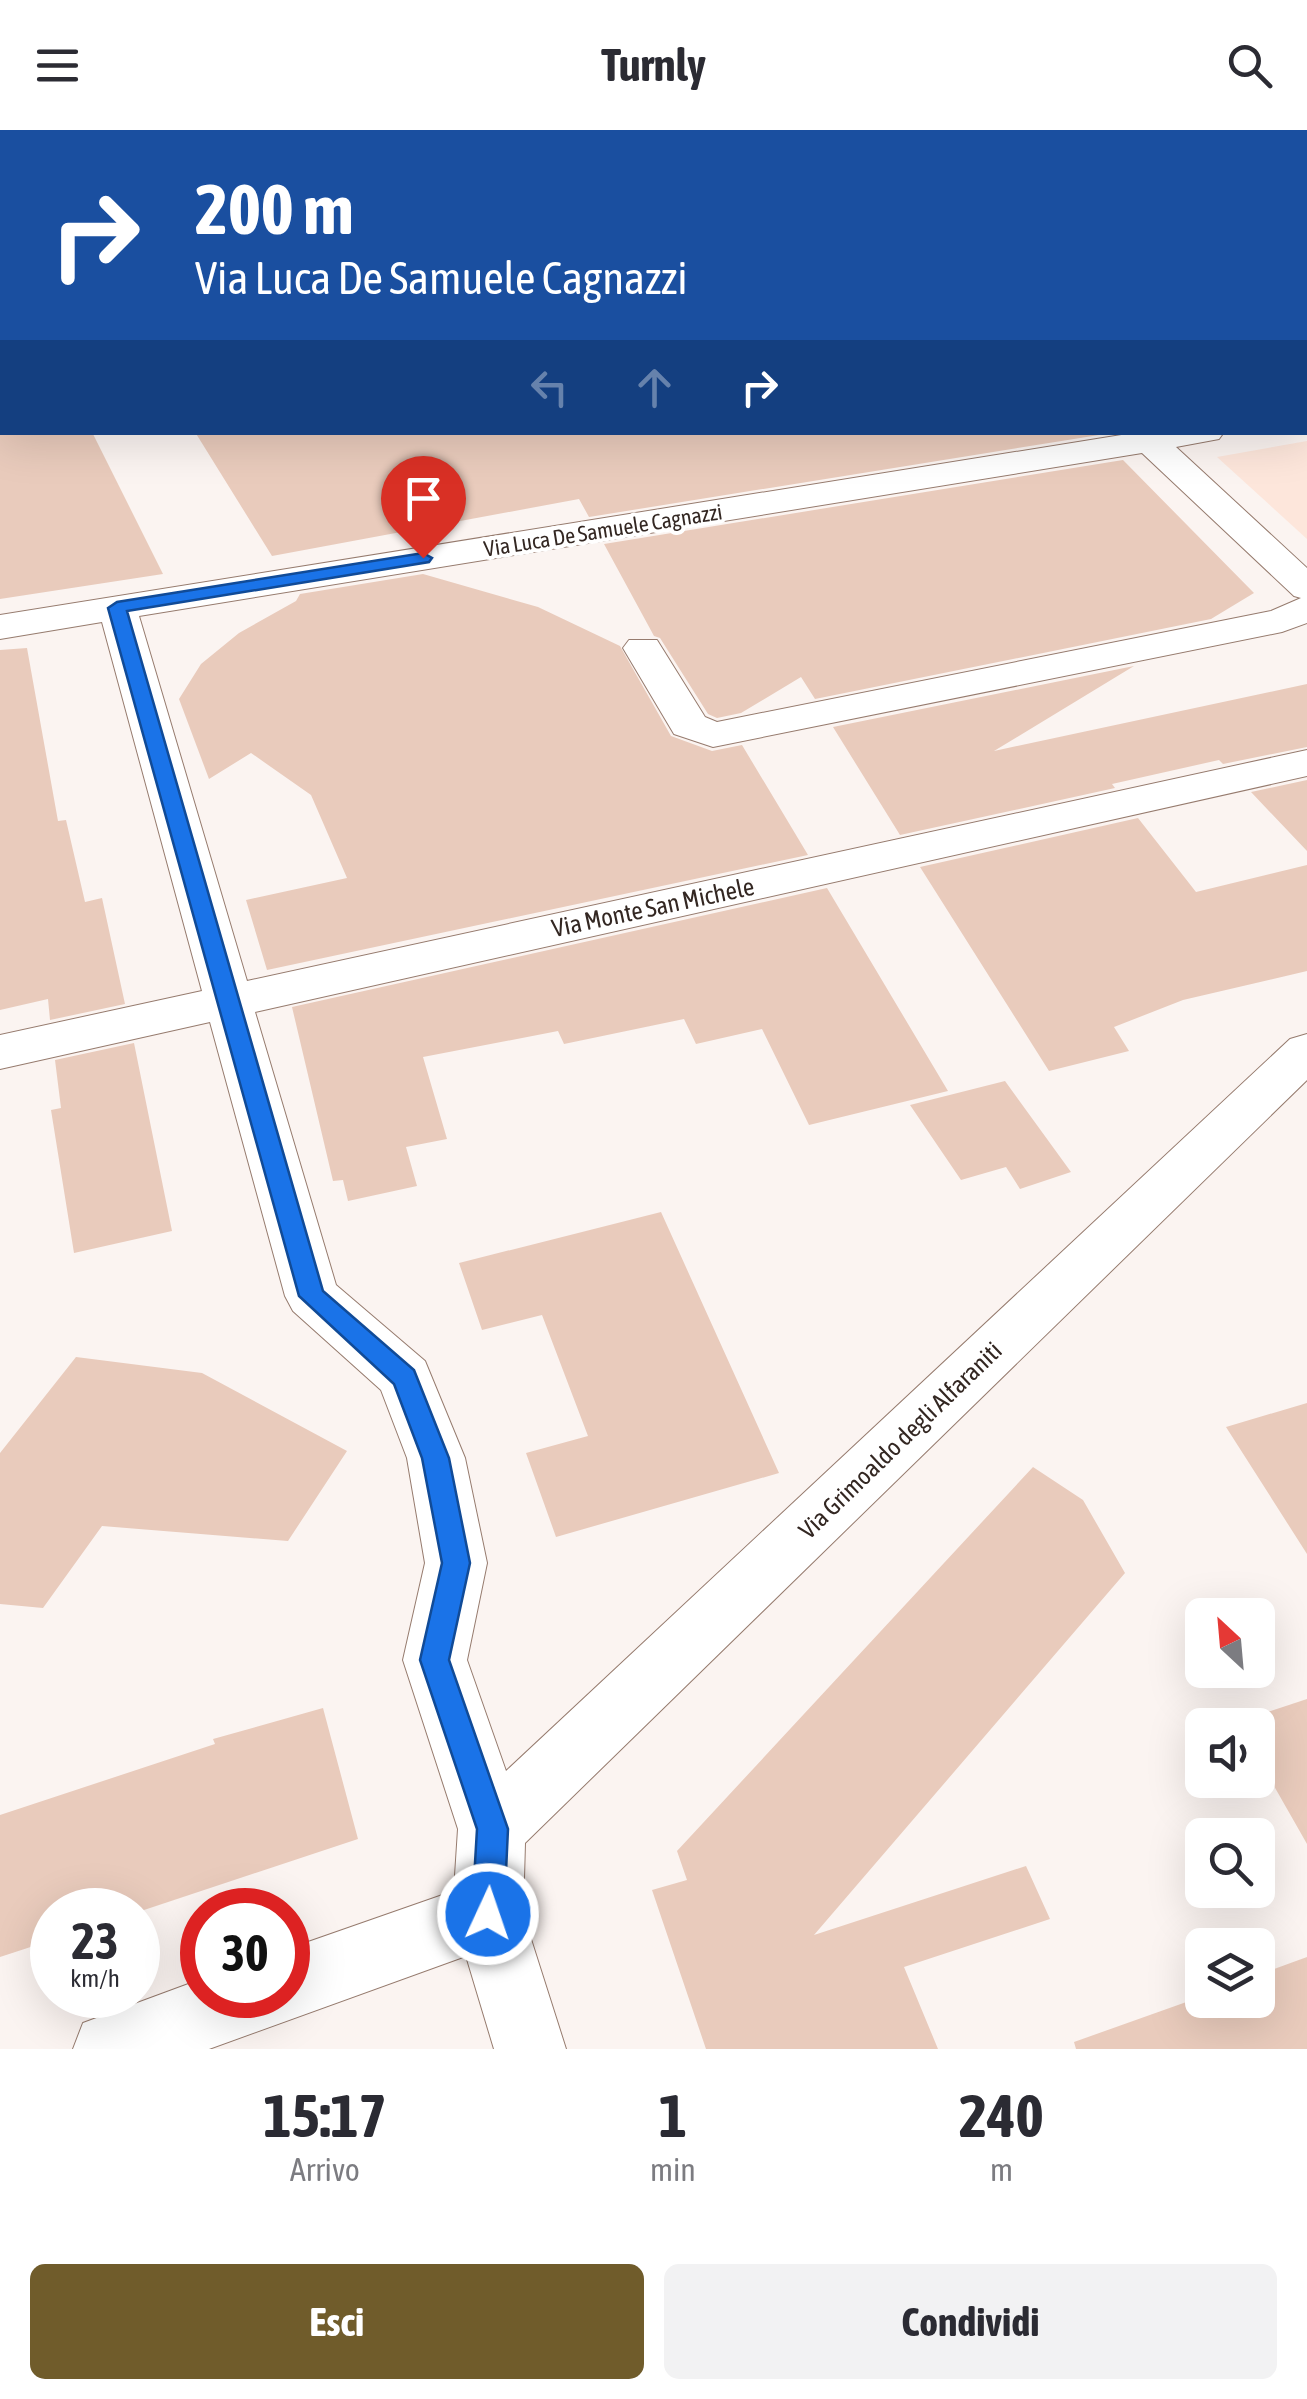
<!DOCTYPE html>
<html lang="it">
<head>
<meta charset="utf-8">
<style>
  body { margin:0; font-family:"Asap Condensed",sans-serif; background:#f2f2f3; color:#2b2b33; height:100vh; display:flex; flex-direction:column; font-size:38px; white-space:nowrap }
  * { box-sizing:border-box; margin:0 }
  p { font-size:32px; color:#7c7c81 }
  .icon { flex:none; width:55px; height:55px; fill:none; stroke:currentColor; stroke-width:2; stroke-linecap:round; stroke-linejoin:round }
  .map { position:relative; height:1919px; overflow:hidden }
  .drawer { display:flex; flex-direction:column; background:#fff; flex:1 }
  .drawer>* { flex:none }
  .hud { position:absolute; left:0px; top:0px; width:1308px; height:305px; box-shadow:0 10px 40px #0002; background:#1a4fa0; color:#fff; overflow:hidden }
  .needle { width:65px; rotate:334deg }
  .buttons { position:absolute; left:1185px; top:1468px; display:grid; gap:20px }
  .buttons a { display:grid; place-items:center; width:90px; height:90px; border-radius:15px; background:#fff; box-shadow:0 10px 40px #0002; font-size:50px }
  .speed { position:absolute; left:30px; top:1758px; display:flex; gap:20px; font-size:50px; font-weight:700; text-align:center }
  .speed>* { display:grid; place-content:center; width:130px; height:130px; border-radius:50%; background:#fff; box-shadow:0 10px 40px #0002; line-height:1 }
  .speed small { font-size:25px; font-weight:400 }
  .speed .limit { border:15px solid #d22; background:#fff; color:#111 }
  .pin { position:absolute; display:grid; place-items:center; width:85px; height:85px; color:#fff; margin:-102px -42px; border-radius:50% 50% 50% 0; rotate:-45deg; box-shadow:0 0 10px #0007 }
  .pin .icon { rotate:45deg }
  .me { position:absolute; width:110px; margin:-55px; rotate:3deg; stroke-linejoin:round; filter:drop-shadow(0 0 8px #0008) }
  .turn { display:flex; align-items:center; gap:35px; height:210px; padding:0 30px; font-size:45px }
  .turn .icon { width:130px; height:130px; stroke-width:2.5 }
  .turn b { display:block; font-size:70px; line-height:85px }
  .lanes { display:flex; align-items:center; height:95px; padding:0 30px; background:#0003; justify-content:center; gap:50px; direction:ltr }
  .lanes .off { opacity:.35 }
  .eta { display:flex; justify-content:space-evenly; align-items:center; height:170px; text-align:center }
  .eta b { font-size:60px; font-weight:700; line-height:70px }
  .primary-button { display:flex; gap:20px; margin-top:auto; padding:20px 30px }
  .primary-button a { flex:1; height:115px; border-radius:15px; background:#705c2b; color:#fff; font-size:40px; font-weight:700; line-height:115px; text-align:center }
  .primary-button a+a { background:#f2f2f3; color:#2b2b33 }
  header { display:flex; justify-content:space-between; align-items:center; height:130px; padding:0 30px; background:#fff; font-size:45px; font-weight:700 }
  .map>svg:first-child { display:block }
</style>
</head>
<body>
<header><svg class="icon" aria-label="menu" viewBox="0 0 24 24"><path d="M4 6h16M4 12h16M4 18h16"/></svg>Turnly<svg class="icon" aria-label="search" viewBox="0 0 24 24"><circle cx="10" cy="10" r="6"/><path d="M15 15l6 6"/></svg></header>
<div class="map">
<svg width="1307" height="1919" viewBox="0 0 1307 1919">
  <rect width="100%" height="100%" fill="#fbf4f1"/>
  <!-- built -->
  <path fill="#fde6db" d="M1307,311V409L1217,327Z"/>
  <!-- building -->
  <path fill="#e9cbbc" d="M0,302H92L163,444L0,469Z
    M195,302H1096L1099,305L589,387L579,369L272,426Z
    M1123,330L1254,463L1211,489L815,569L801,547L741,583L717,588L708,584L660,508L654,506L604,414Z
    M423,444L538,477L620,516L671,606L712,621L742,615L808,725L267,840L246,770L347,748L311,665L251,623L209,649L179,569L201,534L239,503L296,471L300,464Z
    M27,518L58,691L66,690L85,772L102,768L125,874L50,890L48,869L0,880V520Z
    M1134,536L994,621L1307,554V617L1223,634L1219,630L1112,654L1115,658L900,705L833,597Z
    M1307,650V721L1251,662Z
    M1138,688L1196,762L1307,735V841L1183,870L1114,897L1129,921L1049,941L920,737Z
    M827,758L948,961L809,995L762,899L696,914L684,889L564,914L558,901L423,927L447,1009L406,1017L417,1056L348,1071L343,1050L333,1051L292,877Z
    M134,913L172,1101L74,1123L51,980L61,978L55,930Z
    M1005,951L1071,1042L1020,1059L1006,1037L961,1050L910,975Z
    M661,1082L779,1343L556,1407L526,1323L588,1306L542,1185L482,1200L459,1133Z
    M76,1227L202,1243L347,1321L288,1411L102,1396L43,1478L0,1474V1323Z
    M1307,1273V1424L1226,1297Z
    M1033,1337L1083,1370L1125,1443L814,1805L1026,1736L1050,1789L904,1837L938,1919H706L652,1760L687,1750L677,1721Z
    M1307,1569V1714L1258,1628V1595L1237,1592Z
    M323,1578L358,1709L138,1782L52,1780V1810L0,1827V1685L215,1614L213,1609Z
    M1307,1827V1919H1076L1074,1912L1192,1870H1258V1845Z"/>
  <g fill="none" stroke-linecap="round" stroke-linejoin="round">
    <!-- minor casing -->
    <g stroke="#967b6e" stroke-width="2">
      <path id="minor" d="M0,272H2V292H0Z
        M1305,276H1307L1305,297Z
        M1140,302H1224L1219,309L1176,317L1307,438V493L1282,502L713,617L674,604L623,518L629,510H657L705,587L717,592L1271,481L1301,468L1294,466L1142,323L139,486L247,851L1307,620V646L255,882L336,1155L425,1231L465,1328L487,1433L467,1530L506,1641L1290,909L1307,904V950L525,1713L523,1784L566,1919H494L466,1826L209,1919H73L83,1893L202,1849V1865H288V1819L454,1761L458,1699L403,1530L425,1433L407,1328L381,1260L293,1181L285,1166L210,892L0,939V905L202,861L102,492L0,509V485Z"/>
    </g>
    <!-- tertiary casing -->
    <g stroke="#967b6e" stroke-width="3">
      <path id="tertiary" d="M1207,0H1240L1241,2H1209Z
        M1305,40H1307V59H1305Z"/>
    </g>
    <!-- minor -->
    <use href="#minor" fill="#fff" fill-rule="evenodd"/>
    <!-- tertiary -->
    <use href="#tertiary" fill="#fff" fill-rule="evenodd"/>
  </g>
  <!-- route -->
  <path fill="#1a73e8" stroke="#114b97" stroke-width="2.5" d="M423,423L432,428L429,432L127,481L323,1161L414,1240L449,1328L470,1433L449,1530L508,1699L504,1784L499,1795L488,1799L477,1795L472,1784L477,1699L420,1530L442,1433L422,1328L394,1254L299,1166L108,478L117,472Z"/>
  <g text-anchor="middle" stroke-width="8" stroke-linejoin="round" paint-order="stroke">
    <!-- far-street labels -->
    <g font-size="22" fill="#332722" stroke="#fff">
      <text transform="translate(603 400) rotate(-9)" y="8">Via Luca De Samuele Cagnazzi</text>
    </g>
    <!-- street labels -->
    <g font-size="25" fill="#332722" stroke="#fff">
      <text transform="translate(653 777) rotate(-12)" y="9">Via Monte San Michele</text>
      <text transform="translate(900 1310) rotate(-44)" y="9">Via Grimoaldo degli Alfaraniti</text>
    </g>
  </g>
</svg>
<div class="buttons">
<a><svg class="needle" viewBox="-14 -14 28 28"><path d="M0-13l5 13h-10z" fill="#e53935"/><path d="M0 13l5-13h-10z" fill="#7c7c81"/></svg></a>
<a><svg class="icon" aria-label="sound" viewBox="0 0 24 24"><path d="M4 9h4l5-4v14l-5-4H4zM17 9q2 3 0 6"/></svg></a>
<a><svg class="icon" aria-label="search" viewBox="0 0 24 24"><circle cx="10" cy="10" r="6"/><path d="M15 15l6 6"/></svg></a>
<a><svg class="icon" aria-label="layers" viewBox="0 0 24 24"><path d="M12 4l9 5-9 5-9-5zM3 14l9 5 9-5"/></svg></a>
</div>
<div class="speed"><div>23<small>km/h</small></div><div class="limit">30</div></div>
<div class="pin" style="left:423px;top:428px;background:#d93025"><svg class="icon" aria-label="arrive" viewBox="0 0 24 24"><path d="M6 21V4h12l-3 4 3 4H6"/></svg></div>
<svg class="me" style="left:488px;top:1784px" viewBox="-20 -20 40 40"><circle r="17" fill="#1a73e8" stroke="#fff" stroke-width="3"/><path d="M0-11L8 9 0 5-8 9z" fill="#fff"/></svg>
<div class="hud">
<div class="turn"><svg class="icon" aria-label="right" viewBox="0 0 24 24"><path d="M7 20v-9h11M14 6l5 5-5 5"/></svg><div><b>200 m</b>Via Luca De Samuele Cagnazzi</div></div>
<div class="lanes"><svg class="icon off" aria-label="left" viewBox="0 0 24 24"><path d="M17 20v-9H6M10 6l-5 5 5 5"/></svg><svg class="icon off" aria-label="ahead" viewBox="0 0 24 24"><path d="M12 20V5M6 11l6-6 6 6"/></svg><svg class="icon" aria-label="right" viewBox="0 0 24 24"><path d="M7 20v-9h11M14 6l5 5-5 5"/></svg></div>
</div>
</div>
<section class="drawer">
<div class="eta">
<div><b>15:17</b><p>Arrivo</p></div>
<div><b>1</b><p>min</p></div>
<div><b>240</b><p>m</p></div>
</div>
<div class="primary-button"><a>Esci</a><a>Condividi</a></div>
</section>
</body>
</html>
